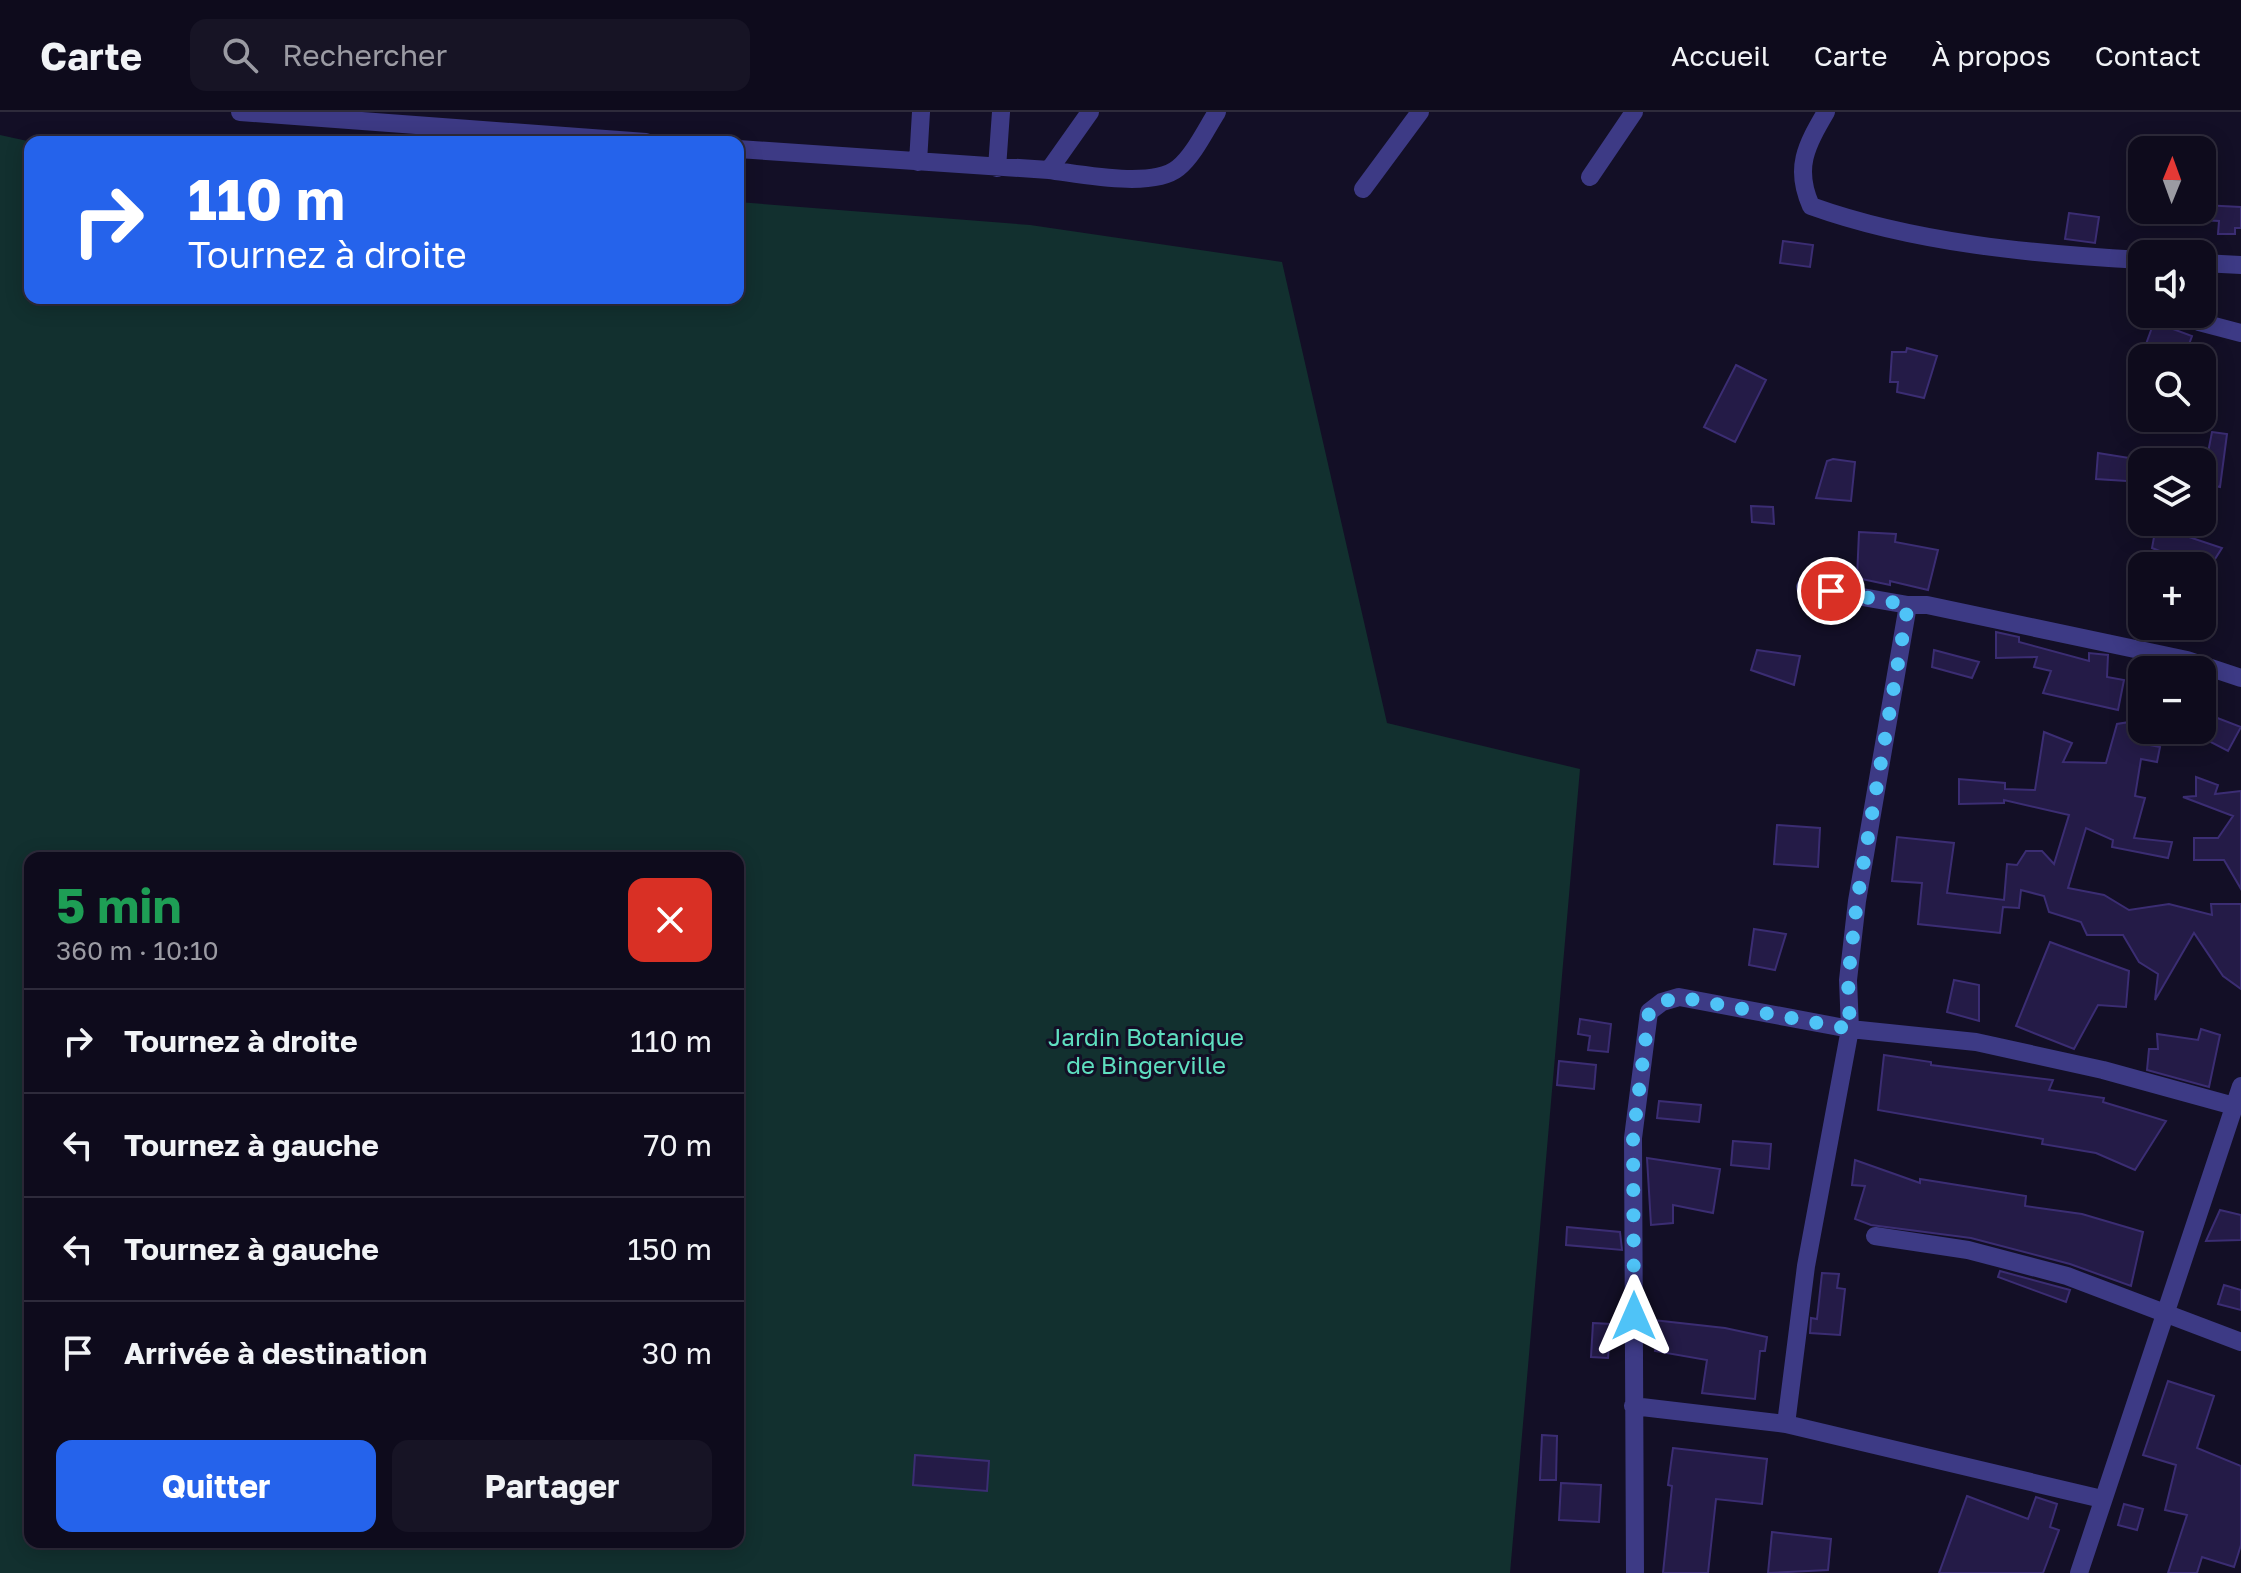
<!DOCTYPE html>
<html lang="fr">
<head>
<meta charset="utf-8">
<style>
  body { margin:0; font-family:"Golos Text",sans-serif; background:#171425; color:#f1f3f6; height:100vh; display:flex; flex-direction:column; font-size:30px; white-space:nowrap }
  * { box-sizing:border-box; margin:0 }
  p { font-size:26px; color:#9b9ba3 }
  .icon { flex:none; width:44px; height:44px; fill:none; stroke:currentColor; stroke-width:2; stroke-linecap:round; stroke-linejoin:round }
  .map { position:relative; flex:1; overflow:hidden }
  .panel { position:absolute; left:24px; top:740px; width:720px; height:696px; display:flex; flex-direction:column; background:#0e0b1c; border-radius:16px; box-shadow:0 4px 20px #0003,0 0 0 2px #2e2b3b }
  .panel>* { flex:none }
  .banner { position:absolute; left:24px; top:24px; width:720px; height:168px; border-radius:16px; box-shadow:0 4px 20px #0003,0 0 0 2px #2e2b3b; background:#2563eb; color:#fff; overflow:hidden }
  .needle { width:52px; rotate:1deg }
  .fabs { position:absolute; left:2128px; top:24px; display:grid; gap:16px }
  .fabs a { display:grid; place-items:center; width:88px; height:88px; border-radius:16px; background:#0e0b1c; box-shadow:0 4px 20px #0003,0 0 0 2px #2e2b3b; font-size:40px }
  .pin { position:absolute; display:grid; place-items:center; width:68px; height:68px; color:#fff; margin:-34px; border:4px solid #fff; border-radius:50%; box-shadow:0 2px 8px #0007 }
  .me { position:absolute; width:88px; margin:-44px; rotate:0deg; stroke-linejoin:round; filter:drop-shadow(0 0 6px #0008) }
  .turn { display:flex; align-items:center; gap:28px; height:168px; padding:0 32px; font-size:36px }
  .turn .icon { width:104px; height:104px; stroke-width:2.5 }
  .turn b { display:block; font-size:56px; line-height:68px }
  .round { display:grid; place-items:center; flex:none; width:84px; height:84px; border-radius:16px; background:#171425 }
  .overview { display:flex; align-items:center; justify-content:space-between; height:136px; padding:0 32px }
  h1 { font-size:48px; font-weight:700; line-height:60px; color:#1e9e55 }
  .button { display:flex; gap:16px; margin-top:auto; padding:16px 32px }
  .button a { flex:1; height:92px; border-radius:16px; background:#2563eb; color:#fff; font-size:32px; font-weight:700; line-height:92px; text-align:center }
  .button a+a { background:#171425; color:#f1f3f6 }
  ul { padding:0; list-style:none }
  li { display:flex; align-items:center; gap:24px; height:104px; padding:0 32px; border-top:2px solid #2e2b3b }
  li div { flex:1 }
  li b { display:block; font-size:30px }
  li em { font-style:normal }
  header { display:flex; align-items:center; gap:48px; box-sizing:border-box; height:112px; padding:0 40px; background:#0e0b1c; border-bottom:2px solid #2e2b3b }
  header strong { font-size:38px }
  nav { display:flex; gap:44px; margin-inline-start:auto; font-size:28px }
  .search { width:560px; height:72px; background:#171425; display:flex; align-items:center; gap:20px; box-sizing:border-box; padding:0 28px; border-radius:16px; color:#9b9ba3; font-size:30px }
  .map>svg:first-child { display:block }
</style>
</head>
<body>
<header>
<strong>Carte</strong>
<div class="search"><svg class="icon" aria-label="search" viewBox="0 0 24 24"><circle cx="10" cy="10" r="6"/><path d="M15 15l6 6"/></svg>Rechercher</div>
<nav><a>Accueil</a><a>Carte</a><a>À propos</a><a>Contact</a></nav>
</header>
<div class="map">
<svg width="2241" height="1461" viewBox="0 0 2241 1461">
  <rect width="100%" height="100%" fill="#130f26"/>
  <!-- green -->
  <path fill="#12302f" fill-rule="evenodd" d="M0,23L32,30L30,186H738V90L1030,113L1282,150L1387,611L1580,657L1510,1461H0ZM30,746H738V1430H30Z"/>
  <!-- building -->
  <path fill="#241b47" stroke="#3b2d73" stroke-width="2" d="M2202,93L2241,95V116H2235V122H2218L2219,109L2202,108Z
    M2069,101L2099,105L2095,131L2065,127Z
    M1783,129L1813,133L1810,155L1780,151Z
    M2154,210L2192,224L2184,246H2141Z
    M1907,236L1937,244L1924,286L1897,280L1898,270H1890L1892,240H1906Z
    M1736,253L1766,268L1735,330L1704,315Z
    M2212,320L2227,322L2220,375L2202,371Z
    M2098,341L2142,348V370L2096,367Z
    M1833,347L1855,350L1851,389L1816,386L1827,349Z
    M1751,394L1773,395L1774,412L1752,410Z
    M2156,414L2222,436L2208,458L2152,436Z
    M1859,420L1896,422L1895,430L1938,438L1928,478L1890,469V473L1857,466Z
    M1996,520L2019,525V530L2089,549V541L2108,543L2107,565L2124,568L2118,598L2043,581L2051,559L2034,555L2037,545L1996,546Z
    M1757,538L1800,544L1794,573L1751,558Z
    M1934,538L1979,550L1972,566L1932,555Z
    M2207,602L2241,615L2228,639L2201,625Z
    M2136,609L2139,631L2160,635L2157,650L2141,647L2135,684L2145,686L2134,726L2172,730L2168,746L2112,735L2113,728L2086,716L2068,776L2104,783L2129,798L2169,792L2212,803L2211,792H2241V877L2223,864L2194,821L2155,888L2158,862L2139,850L2123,823H2087L2081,810L2049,800L2044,784L2021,778L2019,796L2003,795L2000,821L1918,812L1922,771L1892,769L1897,725L1954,731L1947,781L2004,788L2007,752L2017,753L2026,739H2042L2054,752L2069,703L2004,688V691L1959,692V667L2005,671V677L2035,678L2044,620L2072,631L2063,650L2106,651L2117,612Z
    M2196,665L2218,673L2215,682L2241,679V777L2224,748H2194V726H2218L2233,704L2183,685L2196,684Z
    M1777,713L1820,716L1818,755L1774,752Z
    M1754,817L1786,822L1775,858L1749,853Z
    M2050,830L2129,859L2126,895L2098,893L2074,937L2016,914Z
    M1954,868L1979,873V909L1947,900Z
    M1580,907L1611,912L1608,940L1588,938L1590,924L1578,922Z
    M2201,917L2220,923L2209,975L2147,958L2149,937H2158L2157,922L2198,928Z
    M1884,943L1931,950V953L2053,968L2049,978L2104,986L2103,990L2166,1009L2135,1058L2096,1041L2042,1032L2043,1027L1878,998Z
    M1559,949L1596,953L1594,977L1557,973Z
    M1659,989L1701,993L1699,1010L1657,1006Z
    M1733,1029L1771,1032L1769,1057L1731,1053Z
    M1647,1046L1720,1057L1713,1101L1673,1093V1111L1651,1113Z
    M1855,1048L1920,1071V1067L2026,1084L2025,1094L2082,1102L2143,1120L2131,1174L2070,1152L1971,1126L1871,1113L1855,1107L1865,1074L1852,1073Z
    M2220,1098L2241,1103V1128L2206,1129Z
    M1567,1115L1620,1120L1622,1138L1566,1133Z
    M2000,1159L2070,1178L2066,1190L1998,1165Z
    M1822,1161L1839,1162L1837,1176L1845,1177L1840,1223L1810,1221L1811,1206L1817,1207Z
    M2224,1173L2241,1178V1198L2218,1192Z
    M1653,1208L1725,1216L1767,1225L1765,1239H1760L1755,1287L1702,1281L1707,1248L1655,1239L1656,1233L1648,1232Z
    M1593,1211L1611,1212L1608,1246L1591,1245Z
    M2168,1269L2214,1284L2197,1336L2241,1354V1433L2234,1455L2202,1445L2197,1461H2168L2187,1403L2165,1398L2176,1353L2143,1343Z
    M1542,1323L1557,1324L1556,1368H1540Z
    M1673,1336L1767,1347L1762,1392L1716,1387L1708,1461H1663L1672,1374L1668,1373Z
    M915,1343L989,1349L987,1379L913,1373Z
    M1561,1371L1601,1373L1599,1410L1559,1408Z
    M1967,1384L2028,1407L2036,1385L2057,1392L2050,1415L2059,1418L2043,1461H1939Z
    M2124,1392L2143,1397L2137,1418L2118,1413Z
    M1772,1420L1831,1427L1828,1458L1768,1461Z"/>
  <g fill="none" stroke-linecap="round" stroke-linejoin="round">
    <!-- street -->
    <path stroke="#3d3a85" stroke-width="18" d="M240,0L646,30
      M1826,0C1806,34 1794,56 1811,94C1914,131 2033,142 2142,148
      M738,37L1049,58C1081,62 1152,77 1178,56C1194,43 1206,17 1217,0
      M918,50L921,0
      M997,56L1001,0
      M1049,58L1090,0
      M1590,65L1634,0
      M1363,77L1420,0
      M2202,151L2241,153
      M2185,202L2199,210L2241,221
      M1805,475L1908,493H1927L2187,548L2241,566
      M1908,493L1857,789L1848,868L1850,917L1976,930L2103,958L2234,994
      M1875,1124L1968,1138L2067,1164L2241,1230
      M1633,1294L1786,1312L1806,1154L1850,917L1679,885L1662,890L1649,900L1633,1026L1635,1461
      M1786,1312L2102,1387
      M2079,1461L2241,974"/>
  </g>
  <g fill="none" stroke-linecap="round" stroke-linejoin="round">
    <!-- route -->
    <path stroke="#4fc3f7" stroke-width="14" stroke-dasharray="0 25.2" d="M1634,1204L1633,1026L1649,900L1662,890L1679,885L1850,917L1848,868L1857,789L1908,493L1831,479"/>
  </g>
  <g text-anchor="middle" stroke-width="6" stroke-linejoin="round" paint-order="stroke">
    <!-- park labels -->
    <g font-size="24" fill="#5fe0c0" stroke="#130f26">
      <text x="1146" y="934">Jardin Botanique<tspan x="1146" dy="28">de Bingerville</tspan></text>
    </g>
  </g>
</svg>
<div class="fabs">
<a><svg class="needle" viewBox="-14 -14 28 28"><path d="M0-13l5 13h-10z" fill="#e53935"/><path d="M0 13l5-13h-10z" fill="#9b9ba3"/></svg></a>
<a><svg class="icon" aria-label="sound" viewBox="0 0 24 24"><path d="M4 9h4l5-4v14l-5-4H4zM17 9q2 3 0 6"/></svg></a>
<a><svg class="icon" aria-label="search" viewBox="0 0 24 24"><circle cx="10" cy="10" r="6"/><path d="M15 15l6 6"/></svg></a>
<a><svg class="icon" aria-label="layers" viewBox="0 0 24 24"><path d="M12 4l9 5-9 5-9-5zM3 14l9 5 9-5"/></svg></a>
<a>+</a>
<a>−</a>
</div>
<div class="pin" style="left:1831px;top:479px;background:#d93025"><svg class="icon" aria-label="arrive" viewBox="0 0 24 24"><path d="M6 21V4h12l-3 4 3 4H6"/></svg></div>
<svg class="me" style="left:1634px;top:1204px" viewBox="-20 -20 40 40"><path d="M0-17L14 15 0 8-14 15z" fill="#4fc3f7" stroke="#fff" stroke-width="4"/></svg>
<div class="banner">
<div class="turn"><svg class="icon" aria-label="right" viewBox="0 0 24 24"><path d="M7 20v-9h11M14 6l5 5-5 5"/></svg><div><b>110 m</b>Tournez à droite</div></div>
</div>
<section class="panel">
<div class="overview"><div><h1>5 min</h1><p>360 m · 10:10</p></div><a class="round" style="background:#d93025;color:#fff"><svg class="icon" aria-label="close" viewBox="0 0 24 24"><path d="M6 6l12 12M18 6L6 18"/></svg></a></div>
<ul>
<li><svg class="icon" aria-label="right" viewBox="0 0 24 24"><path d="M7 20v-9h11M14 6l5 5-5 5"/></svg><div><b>Tournez à droite</b></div><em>110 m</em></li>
<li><svg class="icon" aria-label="left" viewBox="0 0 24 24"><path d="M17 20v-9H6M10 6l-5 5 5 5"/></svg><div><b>Tournez à gauche</b></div><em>70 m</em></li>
<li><svg class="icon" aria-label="left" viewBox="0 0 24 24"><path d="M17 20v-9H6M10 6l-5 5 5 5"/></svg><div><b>Tournez à gauche</b></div><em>150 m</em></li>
<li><svg class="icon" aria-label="arrive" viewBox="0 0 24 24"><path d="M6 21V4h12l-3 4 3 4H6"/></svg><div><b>Arrivée à destination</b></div><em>30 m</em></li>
</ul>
<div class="button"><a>Quitter</a><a>Partager</a></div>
</section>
</div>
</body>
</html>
